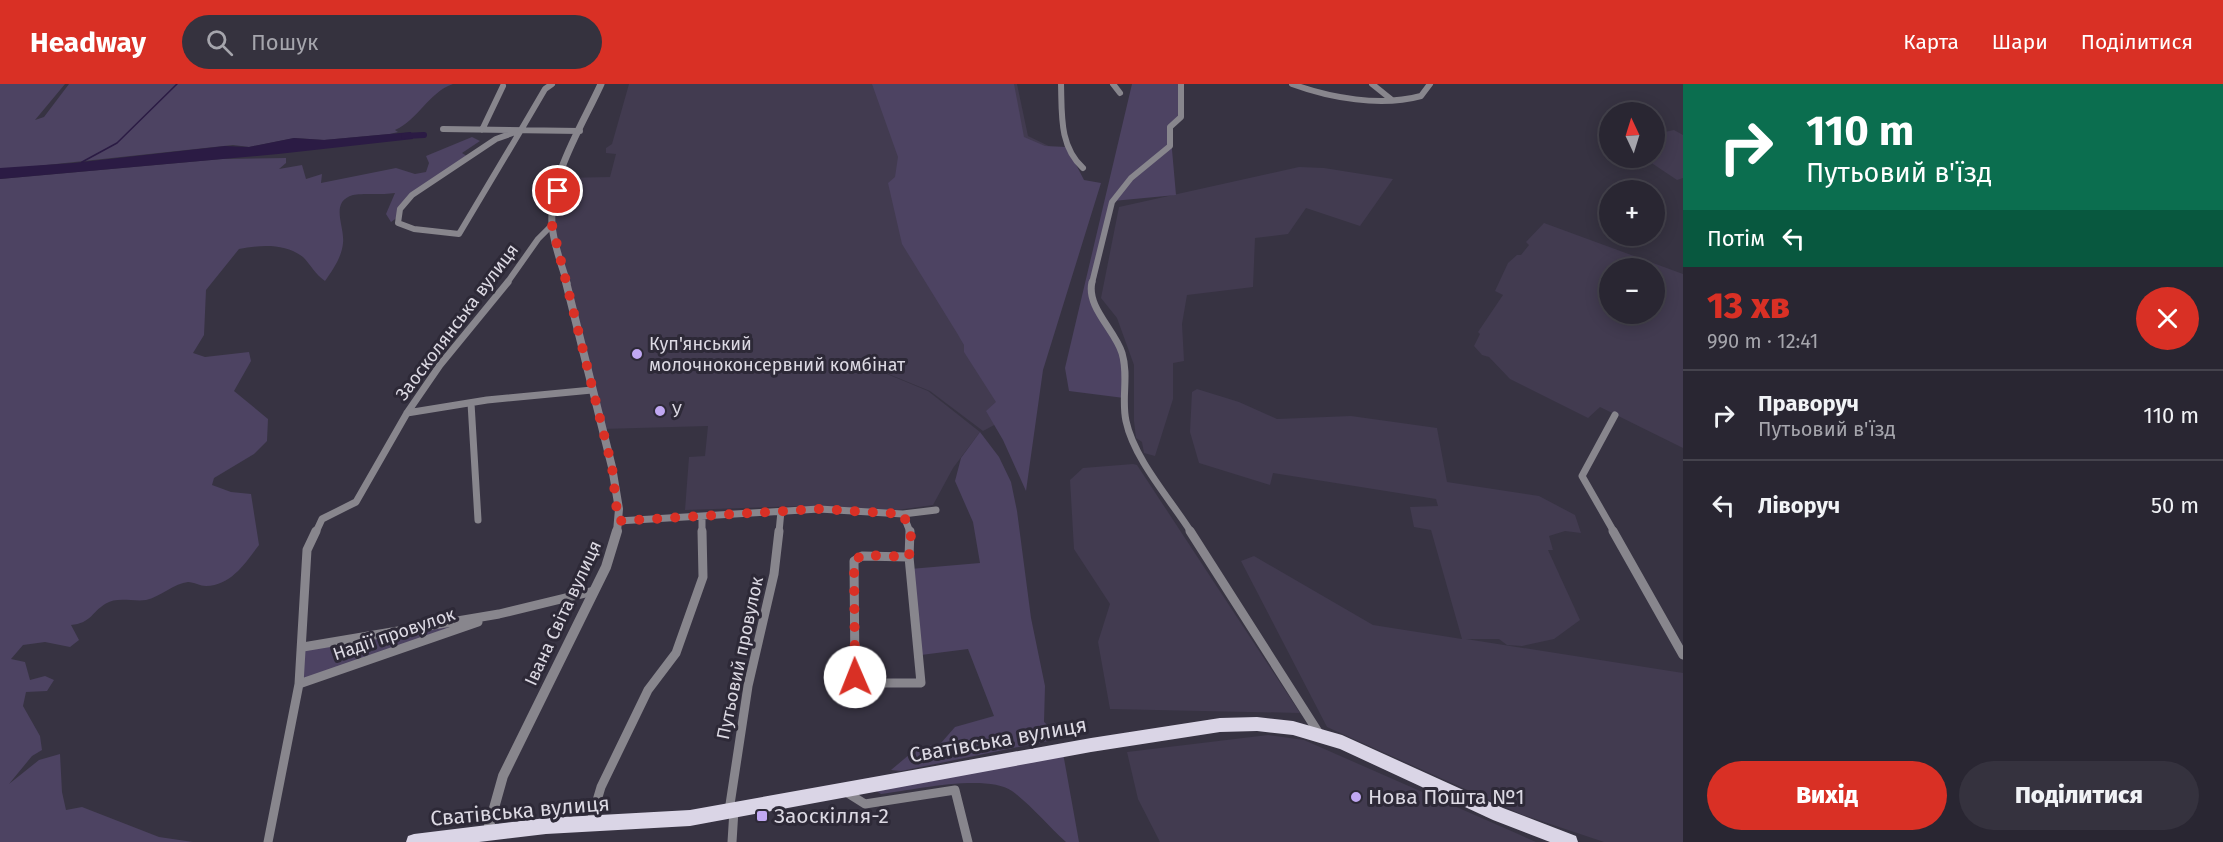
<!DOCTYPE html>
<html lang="uk">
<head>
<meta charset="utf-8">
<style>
  body { margin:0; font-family:"Fira Sans",sans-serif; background:#35323e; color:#f1f3f6; height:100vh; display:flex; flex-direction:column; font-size:22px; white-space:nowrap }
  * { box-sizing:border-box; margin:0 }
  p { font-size:20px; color:#a5a5ac }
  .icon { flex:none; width:33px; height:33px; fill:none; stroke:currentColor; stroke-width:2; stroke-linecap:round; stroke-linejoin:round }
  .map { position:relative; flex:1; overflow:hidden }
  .drawer { display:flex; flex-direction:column; background:#292632; width:540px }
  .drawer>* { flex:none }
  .guide { background:#0b6e4f; color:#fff; overflow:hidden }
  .needle { width:39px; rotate:356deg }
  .buttons { position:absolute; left:1599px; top:18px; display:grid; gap:12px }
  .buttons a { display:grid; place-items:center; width:66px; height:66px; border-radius:50%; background:#292632; box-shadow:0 3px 15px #0003,0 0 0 2px #45434d; font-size:30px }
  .pin { position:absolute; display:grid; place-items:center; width:51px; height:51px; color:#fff; margin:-26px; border:3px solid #fff; border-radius:50%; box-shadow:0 2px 6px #0007 }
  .me { position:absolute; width:66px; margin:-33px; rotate:359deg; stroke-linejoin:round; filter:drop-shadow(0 0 4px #0008) }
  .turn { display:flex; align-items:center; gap:21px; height:126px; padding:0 24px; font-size:27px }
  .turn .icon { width:78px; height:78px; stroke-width:2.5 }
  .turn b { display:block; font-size:42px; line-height:51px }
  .then { display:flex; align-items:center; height:57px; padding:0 24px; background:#0003; gap:12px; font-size:22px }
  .round { display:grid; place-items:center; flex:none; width:63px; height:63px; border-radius:32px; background:#35323e }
  .overview { display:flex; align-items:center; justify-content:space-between; height:102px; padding:0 24px }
  h1 { font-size:36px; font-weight:800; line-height:45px; color:#d93025 }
  .cta { display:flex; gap:12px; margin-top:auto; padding:12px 24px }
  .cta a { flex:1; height:69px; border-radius:36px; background:#d93025; color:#fff; font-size:24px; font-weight:800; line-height:69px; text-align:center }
  .cta a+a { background:#35323e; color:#f1f3f6 }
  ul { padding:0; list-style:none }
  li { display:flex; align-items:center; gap:18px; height:90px; padding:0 24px; border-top:2px solid #45434d }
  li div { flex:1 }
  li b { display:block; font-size:22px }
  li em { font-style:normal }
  header { display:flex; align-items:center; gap:36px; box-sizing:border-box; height:84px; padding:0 30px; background:#d93025; color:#fff }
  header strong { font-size:28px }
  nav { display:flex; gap:33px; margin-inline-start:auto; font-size:21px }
  .search { width:420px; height:54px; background:#35323e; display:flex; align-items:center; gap:15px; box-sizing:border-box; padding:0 21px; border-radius:33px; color:#a5a5ac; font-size:22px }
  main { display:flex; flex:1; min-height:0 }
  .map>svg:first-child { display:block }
</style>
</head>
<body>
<header>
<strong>Headway</strong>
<div class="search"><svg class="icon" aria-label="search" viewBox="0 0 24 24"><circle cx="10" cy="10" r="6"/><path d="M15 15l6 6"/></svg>Пошук</div>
<nav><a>Карта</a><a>Шари</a><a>Поділитися</a></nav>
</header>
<main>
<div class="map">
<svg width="1683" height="758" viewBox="0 0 1683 758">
  <rect width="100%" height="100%" fill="#373342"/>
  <!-- built -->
  <path fill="#423b50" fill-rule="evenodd" d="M629,0H1017L1028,52L1057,66L1013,331L983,347L930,307L886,289L855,284L887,290L928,307L980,348L953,384L933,421L897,426L802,422L685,426L689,373L705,372L708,342L602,345L552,141L563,94L610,93L616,70L606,69V64L612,60Z
    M1674,46L1683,51V94L1677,96L1644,74H1654L1655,50Z
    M1299,83L1324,84L1393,95L1360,142L1306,124L1288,150L1255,154L1253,203L1187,211L1182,240L1184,277L1173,279V315L1155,372L1144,369L1142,358L1136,354L1134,337V281L1117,234L1101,214L1119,123Z
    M1544,139L1683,190V364L1600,323L1588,334L1510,295L1489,273L1482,271L1474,262L1480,250L1478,248L1503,211L1495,207L1508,179L1517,171H1521L1529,161L1526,158ZM1610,184H1654V230H1610Z
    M1197,305L1239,318L1277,335L1351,332L1437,344L1447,398L1539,412L1575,431L1581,449L1565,447L1549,452L1553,466H1548L1580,536L1554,555L1522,562L1507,561L1499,555H1466L1683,589V758H1604L1523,731L1327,643L1241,477L1254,472L1373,541L1462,555L1431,446L1414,443L1410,423L1438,422L1436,415L1273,389L1270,401L1199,379L1190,348L1192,308Z
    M1133,380L1137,381L1300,629L1110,625L1098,558L1110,520L1074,465L1070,396L1083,384Z
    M1268,651L1304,656L1536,758H1160L1138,715L1127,668Z"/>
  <!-- green -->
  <path fill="#4d4362" d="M0,0H65L35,36L44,33L69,0H453C429,8 418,36 395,46L398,48L390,50L324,56L294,54L249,63L233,61L0,86Z
    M872,0H1014L1024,53L1045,62L1067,63L1084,96L1101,99L1043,286L1026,407L1003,356L986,327L996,318L964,268V261L957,249L902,160L888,99L895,93L898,73Z
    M1132,0H1180L1181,33L1170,43L1176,111L1113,117L1092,213L1121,266L1124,314L1069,307L1065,284Z
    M472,53L480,57L462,69L470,74L412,111L398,133L391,138L386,130L395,109C383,111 361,109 353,111C329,118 345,142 343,159C342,173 332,187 325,197C315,190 311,181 303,173C285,159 260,161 239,165L206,206L204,251L193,269L205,273L249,268L251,277L234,307L268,335L267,357L254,370L214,394L212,401L231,408L251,410L259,461C245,479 232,501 206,502C200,502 194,498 188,498C175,499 160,513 146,516C133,518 117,512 105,520C91,529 91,539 71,541L79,556L70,563L45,558L23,561L11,575L25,578L30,596L45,592L54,596L47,607L26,608L23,622L40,652L42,666L32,672L9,700L39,676L60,670L62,708L66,726L82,723L159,753L193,758H0V95L222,75L286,74V79L279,85L302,81L306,95L322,90L321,99L396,84L415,90L426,88L429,79L426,72Z
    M980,348L999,373L1011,398L1017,427L1031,534L1045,602L1044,638L1053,646L1048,657L901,687L891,686L916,665L941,659L955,643L994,632L968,565L921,571L910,485L980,479L973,438L955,397L961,374Z
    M499,530L299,600L303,563Z
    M1063,669L1079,758H1066C1048,742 1032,722 1012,707C987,689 912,706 881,710L875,706Z"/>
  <!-- water -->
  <path fill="#2b1b44" d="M411,48L413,55L278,70L0,95V84L73,79L225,62L249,63L294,54L324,56Z"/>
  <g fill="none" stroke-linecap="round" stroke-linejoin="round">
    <!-- stream -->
    <path stroke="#2b1b44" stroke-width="1.5" d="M82,78L117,59L177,0"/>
    <!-- canal -->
    <path stroke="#2b1b44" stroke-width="6" d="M404,52L424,51"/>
    <!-- minor-far2 -->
    <path stroke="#88868d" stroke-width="6" d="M1061,0C1062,30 1059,62 1083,84
      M1113,0L1120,9
      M1292,0C1330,14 1381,23 1421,12L1430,0
      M1372,0L1392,16
      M443,45L580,47
      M482,46L503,2
      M521,46L459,150L414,145L398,139L400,125L412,111L496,55Z
      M521,46L545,5L552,0
      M507,199L538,155L552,141
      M1092,199L1112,118L1131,94L1170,62V43L1181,33V0"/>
    <!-- minor-far1 -->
    <path stroke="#88868d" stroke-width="7" d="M1092,198C1086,223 1115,246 1122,269C1129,292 1121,315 1126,337C1134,375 1170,415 1191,448
      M471,319L478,436
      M407,329L487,316L592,306
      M903,430L910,448
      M702,433V448
      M618,437L819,425L903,430L936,426
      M316,448L322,435L356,418L407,329L440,281L508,198
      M779,448L781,427
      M1614,448L1582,392L1615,331"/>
    <!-- minor -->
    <path stroke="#88868d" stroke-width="9" d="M1190,447L1320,651
      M1613,447L1683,571
      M862,472L909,473L921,599H861L855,593L854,477Z
      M909,473L910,447
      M303,563L499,530L594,507
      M299,600L478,538
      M846,708L865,720L955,706L968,758
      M729,727L748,602L774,490L779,447
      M590,740L601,703L648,606L676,569L703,493L702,447
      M268,758L299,600L307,466L316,447
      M732,758L734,726"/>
    <!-- tertiary-far2 -->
    <path stroke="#88868d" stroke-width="7" d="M567,199C562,181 553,160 552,140C549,92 582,42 601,0"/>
    <!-- tertiary-far1 -->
    <path stroke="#88868d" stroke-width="8" d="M566,198L612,383L619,425L617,448"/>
    <!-- tertiary -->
    <path stroke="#88868d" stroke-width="10" d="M487,749L503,692L606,483L617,447"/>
    <!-- primary -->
    <path fill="#dad5e6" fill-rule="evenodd" d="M1257,633L1293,637L1342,651L1503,724L1576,752L1578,758H1550L1493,736L1340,665L1293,651L1257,647L1220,648L1091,668L690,742L546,750L479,758H406L408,752L414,750L546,734L690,726L1091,654L1220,634Z"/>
  </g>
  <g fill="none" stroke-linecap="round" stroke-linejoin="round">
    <!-- route -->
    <path stroke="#d93025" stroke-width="10" stroke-dasharray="0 18" d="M558,107L552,123V141L612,383L618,437L819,425L903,430L911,450L909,473L862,471L854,477L855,593"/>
  </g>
  <!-- markers -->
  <g fill="#c1a8f3" stroke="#2d2937" stroke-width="2">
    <circle cx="637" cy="270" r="6"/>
    <circle cx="660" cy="327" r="6"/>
    <circle cx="1356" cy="713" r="6"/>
    <rect x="756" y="726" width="12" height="12" rx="3"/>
  </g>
  <g text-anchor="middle" stroke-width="6" stroke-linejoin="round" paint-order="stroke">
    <!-- street labels -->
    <g font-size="18" fill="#dcd9e3" stroke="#2d2937">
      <text transform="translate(457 238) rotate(-53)" y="6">Заосколянська вулиця</text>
      <text transform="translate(563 529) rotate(-65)" y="6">Івана Світа вулиця</text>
      <text transform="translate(394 550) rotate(-19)" y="6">Надії провулок</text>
      <text transform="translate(740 574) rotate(-78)" y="6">Путьовий провулок</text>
    </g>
    <!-- poi labels -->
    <g font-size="18" fill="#dcd9e3" stroke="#2d2937" text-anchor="start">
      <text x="649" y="266">Куп'янський<tspan x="649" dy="21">молочноконсервний комбінат</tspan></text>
      <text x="672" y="333">У</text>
    </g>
    <!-- near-street labels -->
    <g font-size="21" fill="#dcd9e3" stroke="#2d2937">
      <text transform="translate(998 656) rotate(-10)" y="7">Сватівська вулиця</text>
      <text transform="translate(520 727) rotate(-5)" y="7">Сватівська вулиця</text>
    </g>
    <!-- near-poi labels -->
    <g font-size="21" fill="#dcd9e3" stroke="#2d2937" text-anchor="start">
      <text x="1368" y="720">Нова Пошта №1</text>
      <text x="774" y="739">Заоскілля-2</text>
    </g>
  </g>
</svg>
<div class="buttons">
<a><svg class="needle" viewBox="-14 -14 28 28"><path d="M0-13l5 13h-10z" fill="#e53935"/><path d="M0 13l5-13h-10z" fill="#a5a5ac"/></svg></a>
<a>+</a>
<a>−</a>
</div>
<div class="pin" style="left:558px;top:107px;background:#d93025"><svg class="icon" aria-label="arrive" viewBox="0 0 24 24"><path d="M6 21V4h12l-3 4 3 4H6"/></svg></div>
<svg class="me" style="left:855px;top:593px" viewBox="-20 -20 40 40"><circle r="19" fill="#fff"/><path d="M0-13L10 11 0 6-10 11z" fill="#d93025"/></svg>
</div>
<section class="drawer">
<div class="guide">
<div class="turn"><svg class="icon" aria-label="right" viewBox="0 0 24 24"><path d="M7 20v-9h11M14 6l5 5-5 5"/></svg><div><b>110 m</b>Путьовий в'їзд</div></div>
<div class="then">Потім<svg class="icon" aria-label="left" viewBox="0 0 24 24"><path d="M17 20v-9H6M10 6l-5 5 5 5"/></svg></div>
</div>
<div class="overview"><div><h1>13 хв</h1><p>990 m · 12:41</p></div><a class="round" style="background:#d93025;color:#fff"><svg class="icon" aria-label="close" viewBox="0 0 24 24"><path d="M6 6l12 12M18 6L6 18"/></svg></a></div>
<ul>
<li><svg class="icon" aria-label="right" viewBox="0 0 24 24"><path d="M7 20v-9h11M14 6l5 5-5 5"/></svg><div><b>Праворуч</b><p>Путьовий в'їзд</p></div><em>110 m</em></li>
<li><svg class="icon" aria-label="left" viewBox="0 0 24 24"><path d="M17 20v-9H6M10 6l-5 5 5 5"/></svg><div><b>Ліворуч</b></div><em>50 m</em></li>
</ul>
<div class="cta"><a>Вихід</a><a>Поділитися</a></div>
</section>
</main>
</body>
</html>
